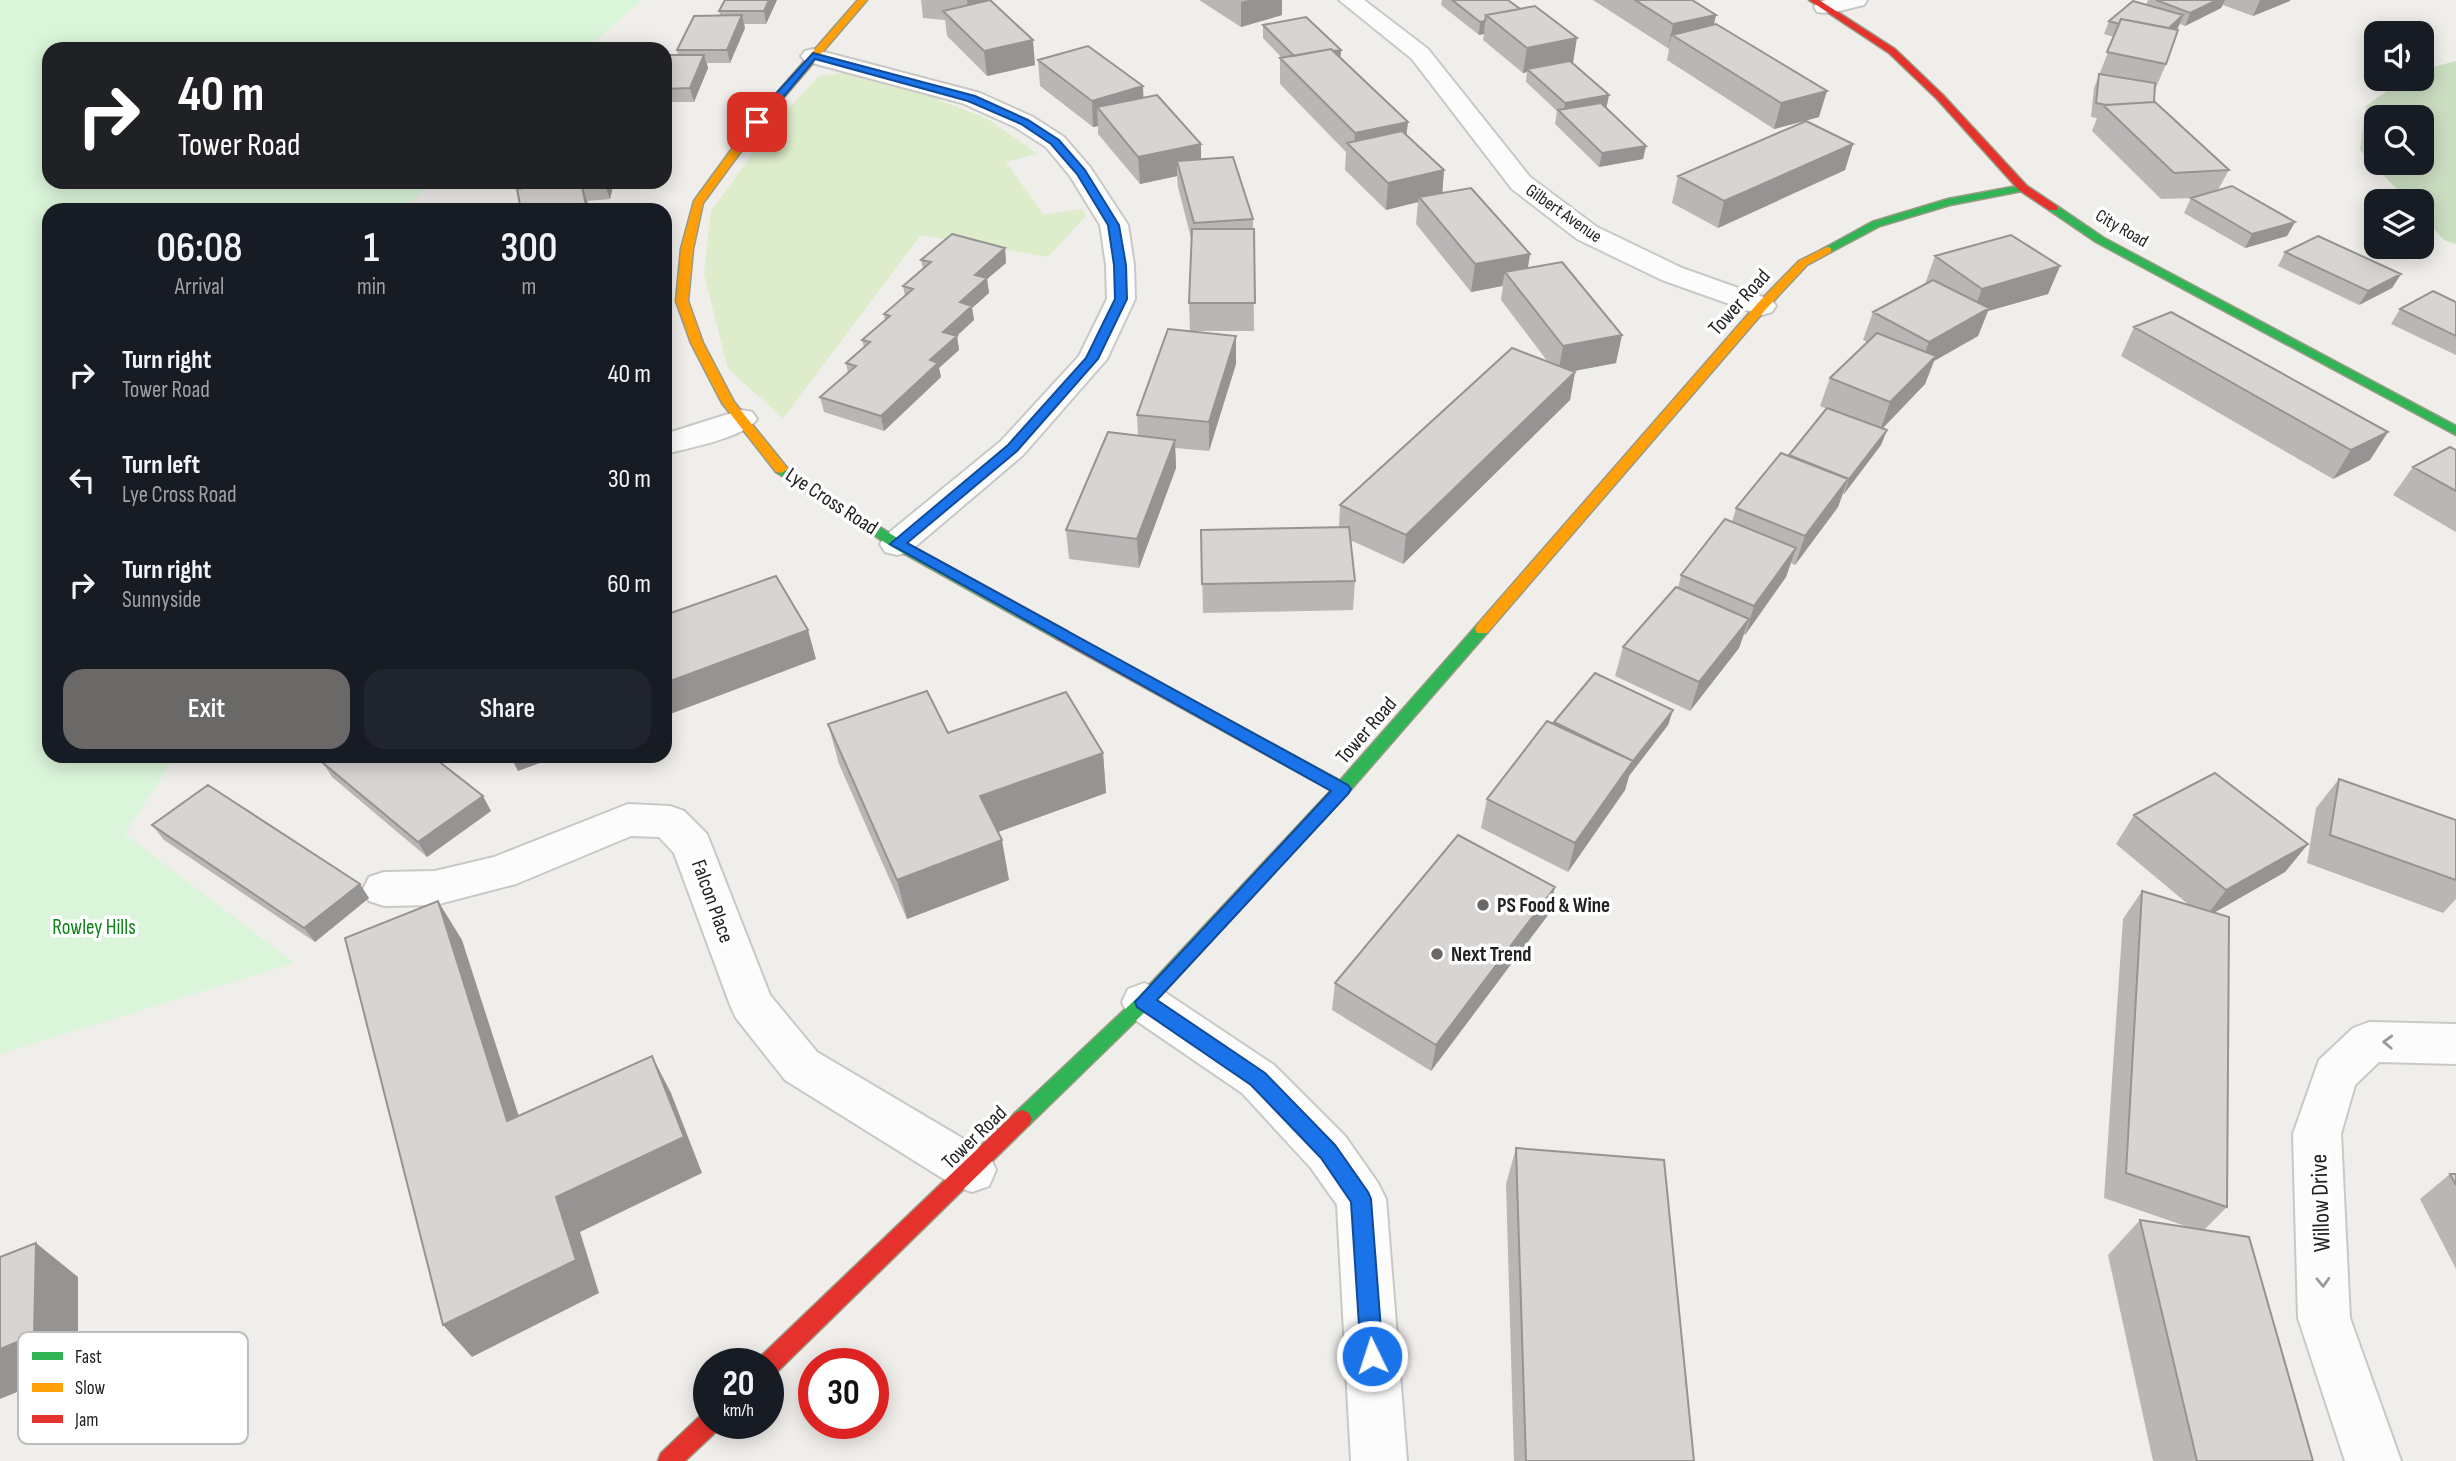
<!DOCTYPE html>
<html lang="en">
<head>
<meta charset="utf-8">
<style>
  body { margin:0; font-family:"Sofia Sans Condensed",sans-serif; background:#20242c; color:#f1f3f6; height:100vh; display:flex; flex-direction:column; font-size:26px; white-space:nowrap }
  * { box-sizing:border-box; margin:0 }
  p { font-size:23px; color:#9ea1a6 }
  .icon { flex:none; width:38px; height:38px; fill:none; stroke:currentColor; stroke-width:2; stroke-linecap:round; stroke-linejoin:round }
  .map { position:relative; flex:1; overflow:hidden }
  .side { position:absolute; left:42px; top:203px; width:630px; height:560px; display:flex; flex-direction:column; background:#171b24; border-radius:21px; box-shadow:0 4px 18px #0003 }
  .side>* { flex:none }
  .banner { position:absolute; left:42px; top:42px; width:630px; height:147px; border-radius:21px; box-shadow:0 4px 18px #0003; background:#202124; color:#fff; overflow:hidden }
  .controls { position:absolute; left:2364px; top:21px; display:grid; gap:14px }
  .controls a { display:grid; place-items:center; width:70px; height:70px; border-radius:14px; background:#171b24; box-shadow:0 4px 18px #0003; font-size:35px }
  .speed { position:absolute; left:693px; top:1348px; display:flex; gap:14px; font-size:35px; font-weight:700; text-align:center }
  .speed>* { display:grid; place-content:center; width:91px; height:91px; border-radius:50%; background:#171b24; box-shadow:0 4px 18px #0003; line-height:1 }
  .speed small { font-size:18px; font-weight:400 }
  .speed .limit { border:10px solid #d22; background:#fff; color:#111 }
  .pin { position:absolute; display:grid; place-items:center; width:60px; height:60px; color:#fff; margin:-30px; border-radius:14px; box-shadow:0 4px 10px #0006 }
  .me { position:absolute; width:77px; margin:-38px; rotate:356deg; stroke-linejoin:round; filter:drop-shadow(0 0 5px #0008) }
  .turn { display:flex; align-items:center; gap:24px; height:147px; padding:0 21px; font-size:32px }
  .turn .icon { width:91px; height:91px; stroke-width:2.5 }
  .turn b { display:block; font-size:49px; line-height:60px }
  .eta { display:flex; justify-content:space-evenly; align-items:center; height:119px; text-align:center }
  .eta b { font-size:42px; font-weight:600; line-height:49px }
  .action { display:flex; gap:14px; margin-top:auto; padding:14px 21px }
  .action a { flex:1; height:80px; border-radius:21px; background:#6a6968; color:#fff; font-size:28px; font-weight:600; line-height:80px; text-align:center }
  .action a+a { background:#20242c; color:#f1f3f6 }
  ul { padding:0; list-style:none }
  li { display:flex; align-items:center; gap:21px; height:105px; padding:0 21px }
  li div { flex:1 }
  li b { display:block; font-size:26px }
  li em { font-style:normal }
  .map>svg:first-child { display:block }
</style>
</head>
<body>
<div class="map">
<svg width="2456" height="1461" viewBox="0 0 2456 1461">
  <rect width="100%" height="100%" fill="#f0eeeb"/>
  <!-- grass -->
  <path fill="#ddeccb" d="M844,73L929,96L988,119L1038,154L1006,162L1044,215L1082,209L1086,216L1048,257L921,235L783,418L728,369L704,274L711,211L774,124L819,76Z"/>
  <!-- forest -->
  <path fill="#cbdec1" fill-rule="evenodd" d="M2456,61V244L2444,240L2422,216V201H2408L2360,150L2366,106L2403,79H2422V70ZM2376,117H2422V163H2376Z"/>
  <!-- park -->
  <path fill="#daf5da" d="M0,0H642L586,49H49V182H434L402,210H49V756H176L125,834L294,963L0,1054Z"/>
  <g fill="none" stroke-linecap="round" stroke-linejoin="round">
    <!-- street casing -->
    <g stroke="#c9c8c7" stroke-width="4">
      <path id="street" d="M1339,0H1364L1428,49L1530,177L1597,227L1682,268L1772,300L1776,306L1772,312L1762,315L1752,312L1662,280L1577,239L1512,189L1412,59Z
        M1827,0H1867L1864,5C1849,8 1832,15 1817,12L1814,7L1817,2Z
        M813,49L980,93L1033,117L1064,137L1090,167L1128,225L1134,265L1135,299L1107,359L1023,455L909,552L897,555L885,552L880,544L885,536L1001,441L1079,356L1107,299L1106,265L1100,225L1070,176L1046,147L1015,127L962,103L805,61L801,56L805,51Z
        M741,410L752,412L757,419C744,438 688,448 665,454V434Z
        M628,804L670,806L684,811L707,834L770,995L817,1052L989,1154L996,1170L989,1186L972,1192L955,1186L785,1080L736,1018L730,1005L674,853L659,837L631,836L516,884L435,905L384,906L369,901L363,889L369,877L384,872L435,871L494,857Z
        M1144,983L1160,989L1274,1065L1345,1136L1378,1183L1386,1199L1407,1461H1351L1337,1205L1311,1168L1242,1093L1128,1015L1122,1002L1128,989Z
        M2369,1022L2456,1024V1064L2379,1062L2355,1085L2341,1134L2350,1318L2401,1461H2345L2298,1318L2293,1134L2319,1060L2353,1028Z"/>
    </g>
    <!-- fast casing -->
    <g stroke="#999a82" stroke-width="3">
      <path id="fast" d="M2023,185L2028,188L2027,190L1950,205L1880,226L1831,252L1821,250L1872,222L1948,199Z
        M2049,206H2057L2104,238L2456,426V435L2096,242L2049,210Z
        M781,465L902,541L1067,631L1069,635L1067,639H1057L892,547L776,472V466Z
        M1482,624L1489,629L1487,633L1348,793L1150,1007L1029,1125L1022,1128L1015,1125L1012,1119L1015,1113L1138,997L1336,785L1477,625Z"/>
    </g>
    <!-- slow casing -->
    <g stroke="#999a82" stroke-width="3">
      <path id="slow" d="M858,0H867L761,124L703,203L693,249L688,301L703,343L734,402L788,469L781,473L776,472L722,403L691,343L676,301L681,249L694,201L753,120Z
        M1827,247L1831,248V252L1807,265L1766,309L1487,633H1477L1475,629L1477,625L1758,303L1799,261Z"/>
    </g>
    <!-- jam casing -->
    <g stroke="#999a82" stroke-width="3">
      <path id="jam" d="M1809,0H1819L1895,49L1943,95L2027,186L2057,206V210H2049L2019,190L1937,99L1889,53Z
        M1062,630L1348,785L1350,789L1348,793H1336L1057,639L1055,635Z
        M1022,1110L1029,1113L1032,1119L1029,1125L776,1373L768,1376V1363H758L760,1357L1015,1113Z
        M709,1412V1423H720L717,1431L685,1461H658L661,1453L701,1415Z"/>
    </g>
    <!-- street -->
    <use href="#street" fill="#fdfcfc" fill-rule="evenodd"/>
    <!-- fast -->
    <use href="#fast" fill="#30b455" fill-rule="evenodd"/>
    <!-- slow -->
    <use href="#slow" fill="#ff9f0a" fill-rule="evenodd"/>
    <!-- jam -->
    <use href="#jam" fill="#e5322d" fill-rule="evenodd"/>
  </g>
  <!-- wall -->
  <path fill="#b9b6b5" d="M777,0L766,24H744L745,28L730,63H707L708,68L694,102H665V55H678L677,50L720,15L719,11Z
    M921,0H988L987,1L1035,65L987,76L947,36L945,20L923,18Z
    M1199,0H1282V15L1241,27Z
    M1442,0H1508L1572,63L1609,95L1606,109L1646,146L1643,159L1599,167L1555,124L1557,111L1526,82L1527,72L1523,73L1483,40L1484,34L1479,35L1441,5Z
    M1593,0H1692L1716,15L1714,25L1819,117L1774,129L1667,60L1669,49Z
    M2148,0H2290V1L2253,16L2223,5L2221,8L2185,26L2180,24L2176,29L2166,64L2155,90L2154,102L2229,170L2218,190L2295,222L2287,236L2245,248L2184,213L2191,198H2193L2161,199L2092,131L2097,118L2091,117L2094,88L2114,37L2104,34L2109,21L2146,5Z
    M1263,25L1341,50L1340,58L1407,135L1444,170L1442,193L1530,254L1528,268L1616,363L1573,371L1575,372L1570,400L1403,564L1350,540L1355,581L1353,610L1203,613L1201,530L1339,527L1340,505L1548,362L1501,300L1503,286L1471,292L1416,224L1418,202L1386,210L1345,170L1346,152L1280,84V58H1282L1263,38Z
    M1038,60L1143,86V98L1201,159L1253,219L1254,331H1190L1189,303L1192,242L1178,187L1177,176L1140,184L1098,134V126L1093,127L1040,86Z
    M1853,144L1845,170L1718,228L1672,203L1678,176Z
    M556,182H614L610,199L587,201L590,210H521Z
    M1005,248L1006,263L987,279L989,293L972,308L974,320L957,336L959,350L939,368L941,377L884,431L824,412L820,397L848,373L846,363L864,347L862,340L885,321L884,314L905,296L903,286L923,269L921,260Z
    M2285,252L2401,274L2392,288L2359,305L2278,266Z
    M1935,256L2060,266L2048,294L1988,311L1978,336L1934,361L1925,384L1882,429L1887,430L1881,445L1844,494L1843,493L1838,507L1795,565L1791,563L1786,577L1745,635L1744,634L1739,648L1690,711L1615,676L1623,647L1678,588L1681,575L1732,522L1736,508L1788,455L1827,409L1820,406L1830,378L1867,342L1863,340L1873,312L1925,284Z
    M2456,302V355L2391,324L2400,309Z
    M2134,327L2370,460L2333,479L2121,356Z
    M1236,364L1209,451L1175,448L1176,468L1139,568L1069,559L1066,530L1138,435L1137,415Z
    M2456,450V532L2393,495L2413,467Z
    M1673,710L1668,725L1629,776L1625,790L1568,872L1481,828L1487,799L1553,724L1554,722Z
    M828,724L948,733L1103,753L1106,793L998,832L1009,880L907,919L839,764Z
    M323,763L491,811L427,857L332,777Z
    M2339,779L2456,820V899L2443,913L2307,863L2316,808Z
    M2134,815L2308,844L2285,872L2215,912L2227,1207L2204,1230L2313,1461H2153L2108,1255L2140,1220L2191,1228L2104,1198L2123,919L2142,891L2189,905L2116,844Z
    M152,825L369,898L315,942L164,840Z
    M1548,915L1431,1071L1332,1010L1335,983Z
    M1516,1148L1694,1461H1514L1506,1184Z
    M2450,1174H2456V1269L2420,1199Z"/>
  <!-- shaded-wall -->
  <path fill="#969493" d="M769,0H777L766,24L764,11Z
    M967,0H988L970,23Z
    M1249,0H1282V15L1241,27V2Z
    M2217,0H2225L2221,8L2185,26L2190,13Z
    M2260,0H2290V1L2253,16Z
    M742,15L745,28L730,63L727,50Z
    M1716,15L1710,40L1672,35L1668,49L1673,24Z
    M2183,15L2178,28L2155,49L2160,35Z
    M1485,21L1484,34L1479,35L1480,22Z
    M1577,38L1573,63L1531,72L1527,69V72L1523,73L1527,48Z
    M1033,40L1035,65L987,76L984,51Z
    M1341,50L1340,63L1296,58Z
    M704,55L708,68L694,102L690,88Z
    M1143,86L1144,112L1097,107L1098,126L1093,127L1092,101Z
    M1827,91L1819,117L1774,129L1781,103Z
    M1609,95L1606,109L1563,116L1565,103Z
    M1408,122L1405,148L1354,150L1355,133Z
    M1201,144V170L1177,161V176L1140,184L1138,157Z
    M1853,144L1845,170L1718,228L1724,201Z
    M1646,146L1643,159L1599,167L1602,153Z
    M1444,170L1442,197H1419L1418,202L1386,210L1388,183Z
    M581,182L590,210H587Z
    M606,182H614L610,199L605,185Z
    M2295,222L2287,236L2245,248L2252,234Z
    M1005,248L1006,263L987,279L989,293L972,308L974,320L952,340L957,336L959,350L939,368L941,377L884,431L881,416L930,360L943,332L960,302L975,275Z
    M1530,254L1525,282L1505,272L1502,286L1471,292L1475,264Z
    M2060,266L2048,294L1988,311L1978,336L1934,361L1925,384L1880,431L1890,402L1918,370L1929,342L1971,317L1982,289Z
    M2401,274L2392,288L2359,305L2368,291Z
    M1622,335L1616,363L1558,374L1563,346Z
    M1236,336V364L1209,451V422Z
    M1575,372L1570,400L1403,564L1406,535Z
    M1887,430L1881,445L1844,494L1849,479Z
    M2388,432L2370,460L2333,479L2351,450Z
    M1175,440L1176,468L1139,568L1137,539Z
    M1848,479L1838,507L1795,565L1805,536Z
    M665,521L671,541L665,542Z
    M1796,548L1786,577L1745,635L1754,606Z
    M1749,619L1739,648L1690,711L1699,682Z
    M808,630L816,659L665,716V683Z
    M1673,710L1668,725L1629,776L1625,790L1568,872L1575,843L1633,761Z
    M1103,753L1106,793L987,836L980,796Z
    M510,756H559L518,771Z
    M483,796L491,811L427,857L418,842Z
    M1002,840L1009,880L907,919L897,880Z
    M2308,844L2285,872L2205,918L2226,890Z
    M360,884L369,898L315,942L304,928Z
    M1555,887L1548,915L1431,1071L1436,1045Z
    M438,901L462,940L532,1157L507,1121Z
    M652,1056L671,1093L702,1173L580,1232L599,1293L472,1357L443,1325L556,1197Z
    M36,1243L78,1277V1367L0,1399V1349Z"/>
  <!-- building -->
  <path fill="#d7d4d2" stroke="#969493" stroke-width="2" d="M725,0H769L764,11H719Z
    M990,0L1033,40L984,51L943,11Z
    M1452,0H1508L1520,9L1486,15L1485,21L1480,22Z
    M1635,0H1692L1716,15L1673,24Z
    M2156,0H2217L2190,13Z
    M2133,1L2183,15L2169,28L2121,19L2119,24L2109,21Z
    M1535,6L1577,38L1527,48L1486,15Z
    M742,15L727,50H677L694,16Z
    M1306,17L1341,50L1333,51L1331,49L1294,56L1263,25Z
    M2121,19L2178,30L2166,64L2107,52Z
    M1716,24L1827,91L1781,103L1672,35Z
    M1088,46L1143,86L1092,101L1038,60Z
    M1331,49L1408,122L1355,133L1280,58Z
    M665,55H704L690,88L665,89Z
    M1570,61L1609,95L1565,103L1527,69Z
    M2099,74L2155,83L2154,102L2106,105L2096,103Z
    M1157,95L1201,144L1138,157L1097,107Z
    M2155,102L2229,170L2174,173L2103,105Z
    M1601,103L1646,146L1602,153L1558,110Z
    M1806,121L1853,144L1724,201L1678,176Z
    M1402,131L1444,170L1388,183L1347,143Z
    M1233,157L1253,219L1194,223L1177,161Z
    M558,182H581L587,210H521L517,189Z
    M581,182H606L605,185L583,187Z
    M2232,186L2295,222L2252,234L2191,198Z
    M1471,188L1530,254L1475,264L1419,197Z
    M1192,229H1254L1255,303H1189Z
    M952,234L1005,248L975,275L987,278L960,302L972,306L943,332L957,336L930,360L938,363L881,416L820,397L856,366L846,363L870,342L862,340L890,316L884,314L913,289L903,286L931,262L921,260Z
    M2011,235L2060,266L1982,289L1935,256Z
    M2318,236L2401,274L2368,291L2285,252Z
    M1562,262L1622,335L1563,346L1505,272Z
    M1933,280L1989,308L1929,342L1873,312Z
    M2433,291L2456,302V336L2400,309Z
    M2171,312L2388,432L2351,450L2134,327Z
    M1168,329L1236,336L1209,422L1137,415Z
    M1877,333L1936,356L1890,402L1830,378Z
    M1512,348L1575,372L1406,535L1340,505Z
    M1827,408L1887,430L1849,479L1789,455Z
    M1108,432L1175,440L1137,539L1066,530Z
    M2450,447L2456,450V491L2413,467Z
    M1781,453L1848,479L1805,536L1736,508Z
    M1725,519L1796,548L1754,606L1681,575Z
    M1349,527L1355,581L1202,584L1201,530Z
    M776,576L808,630L665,683V615Z
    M1676,587L1749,619L1699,682L1623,647Z
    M1595,673L1673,710L1633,761L1554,722Z
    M927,691L948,733L1066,692L1103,753L980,796L1002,840L897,880L828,724Z
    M1547,721L1633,761L1575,843L1487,799Z
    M333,756H432L483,796L418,842L323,763Z
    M2215,773L2308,844L2226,890L2134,815Z
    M2339,779L2456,820V880L2330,835Z
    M208,785L360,884L304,928L152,825Z
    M1458,835L1555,887L1436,1045L1335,983Z
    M2142,891L2229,917L2227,1207L2126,1173Z
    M438,901L507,1121L652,1056L684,1137L556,1197L576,1260L443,1325L345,938Z
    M1516,1148L1664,1160L1694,1461H1526Z
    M2450,1174H2456V1185Z
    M2140,1220L2249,1237L2313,1461H2197Z
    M36,1243L34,1335L0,1349V1257Z"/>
  <!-- one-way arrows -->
  <defs><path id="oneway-chevron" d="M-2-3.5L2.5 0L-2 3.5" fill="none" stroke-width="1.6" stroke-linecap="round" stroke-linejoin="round" transform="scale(1.75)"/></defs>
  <g stroke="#9a9a9a">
    <use href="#oneway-chevron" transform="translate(2388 1042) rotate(-178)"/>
    <use href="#oneway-chevron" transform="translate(2323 1282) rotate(88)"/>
  </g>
  <!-- route -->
  <path fill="#1a73e8" stroke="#114b97" stroke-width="2" d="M813,53L975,96L1028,120L1059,140L1085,170L1119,225L1126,265L1127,299L1098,359L1017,451L907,543L1348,785L1351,789L1348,794L1157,1000L1265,1073L1335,1145L1368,1192L1371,1199L1383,1356L1380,1364L1372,1367L1364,1364L1361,1356L1351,1202L1321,1158L1251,1085L1137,1007L1135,1002L1331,791L890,544L1008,445L1086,358L1115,299L1114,265L1108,225L1077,174L1051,144L1021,124L968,101L815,59L761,124H753V119Z"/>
  <!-- markers -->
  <g fill="#6a6968" stroke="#fff" stroke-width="2.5">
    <circle cx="1483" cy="905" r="7"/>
    <circle cx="1437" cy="954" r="7"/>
  </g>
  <g text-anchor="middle" stroke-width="7" stroke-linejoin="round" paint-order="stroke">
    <!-- far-street labels -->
    <g font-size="18" fill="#222" stroke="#fff">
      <text transform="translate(1564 213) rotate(35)" y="6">Gilbert Avenue</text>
      <text transform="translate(2122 228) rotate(30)" y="6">City Road</text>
    </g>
    <!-- street labels -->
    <g font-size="21" fill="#222" stroke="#fff">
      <text transform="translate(1739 302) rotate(-48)" y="7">Tower Road</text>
      <text transform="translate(832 501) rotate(33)" y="7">Lye Cross Road</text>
      <text transform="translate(1366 730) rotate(-49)" y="7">Tower Road</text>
      <text transform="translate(713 901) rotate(70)" y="7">Falcon Place</text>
      <text transform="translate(974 1137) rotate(-44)" y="7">Tower Road</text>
    </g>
    <!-- poi labels -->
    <g font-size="21" font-weight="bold" fill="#222" stroke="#fff" text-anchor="start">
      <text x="1497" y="912">PS Food &amp; Wine</text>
      <text x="1451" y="961">Next Trend</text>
    </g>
    <!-- park labels -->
    <g font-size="21" fill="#0c8416" stroke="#fff">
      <text x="94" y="934">Rowley Hills</text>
    </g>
    <!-- near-street labels -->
    <g font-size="24" fill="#222" stroke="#fff">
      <text transform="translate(2320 1203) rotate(-92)" y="8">Willow Drive</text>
    </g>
  </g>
  <!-- legend -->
  <rect x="18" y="1332" width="230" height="112" rx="10" fill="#fff" stroke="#bdbdbd" stroke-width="2"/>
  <rect x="32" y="1352" width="31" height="8" fill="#30b455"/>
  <rect x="32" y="1383" width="31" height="9" fill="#ff9f0a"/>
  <rect x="32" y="1415" width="31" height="8" fill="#e5322d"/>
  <g font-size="19" fill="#222">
    <text x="75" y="1363">Fast</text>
    <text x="75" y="1394">Slow</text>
    <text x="75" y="1426">Jam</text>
  </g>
</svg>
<div class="controls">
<a><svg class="icon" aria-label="sound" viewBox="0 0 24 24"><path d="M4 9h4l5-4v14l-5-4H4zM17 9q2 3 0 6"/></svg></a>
<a><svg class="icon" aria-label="search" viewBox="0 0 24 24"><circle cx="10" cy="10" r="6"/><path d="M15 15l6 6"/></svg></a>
<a><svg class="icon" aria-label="layers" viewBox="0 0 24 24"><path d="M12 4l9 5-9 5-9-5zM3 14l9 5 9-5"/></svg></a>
</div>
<div class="speed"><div>20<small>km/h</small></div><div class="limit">30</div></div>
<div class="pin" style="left:757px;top:122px;background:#d93025"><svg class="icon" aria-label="arrive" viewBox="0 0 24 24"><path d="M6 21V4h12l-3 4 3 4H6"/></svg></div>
<svg class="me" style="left:1372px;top:1356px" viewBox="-20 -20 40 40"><circle r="17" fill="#1a73e8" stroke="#fff" stroke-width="3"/><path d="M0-11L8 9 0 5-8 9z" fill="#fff"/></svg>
<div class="banner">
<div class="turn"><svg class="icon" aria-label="right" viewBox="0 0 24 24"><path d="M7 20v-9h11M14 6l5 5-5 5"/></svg><div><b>40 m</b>Tower Road</div></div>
</div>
<section class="side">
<div class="eta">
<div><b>06:08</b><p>Arrival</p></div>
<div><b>1</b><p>min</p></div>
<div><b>300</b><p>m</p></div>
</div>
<ul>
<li><svg class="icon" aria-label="right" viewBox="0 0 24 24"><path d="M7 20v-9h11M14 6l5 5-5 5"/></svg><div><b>Turn right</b><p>Tower Road</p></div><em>40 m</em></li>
<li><svg class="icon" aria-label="left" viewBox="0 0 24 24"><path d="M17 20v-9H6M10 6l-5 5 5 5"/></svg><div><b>Turn left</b><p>Lye Cross Road</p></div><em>30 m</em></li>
<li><svg class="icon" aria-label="right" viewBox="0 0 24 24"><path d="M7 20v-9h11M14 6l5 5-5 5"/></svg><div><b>Turn right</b><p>Sunnyside</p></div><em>60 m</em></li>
</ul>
<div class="action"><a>Exit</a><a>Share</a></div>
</section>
</div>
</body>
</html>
